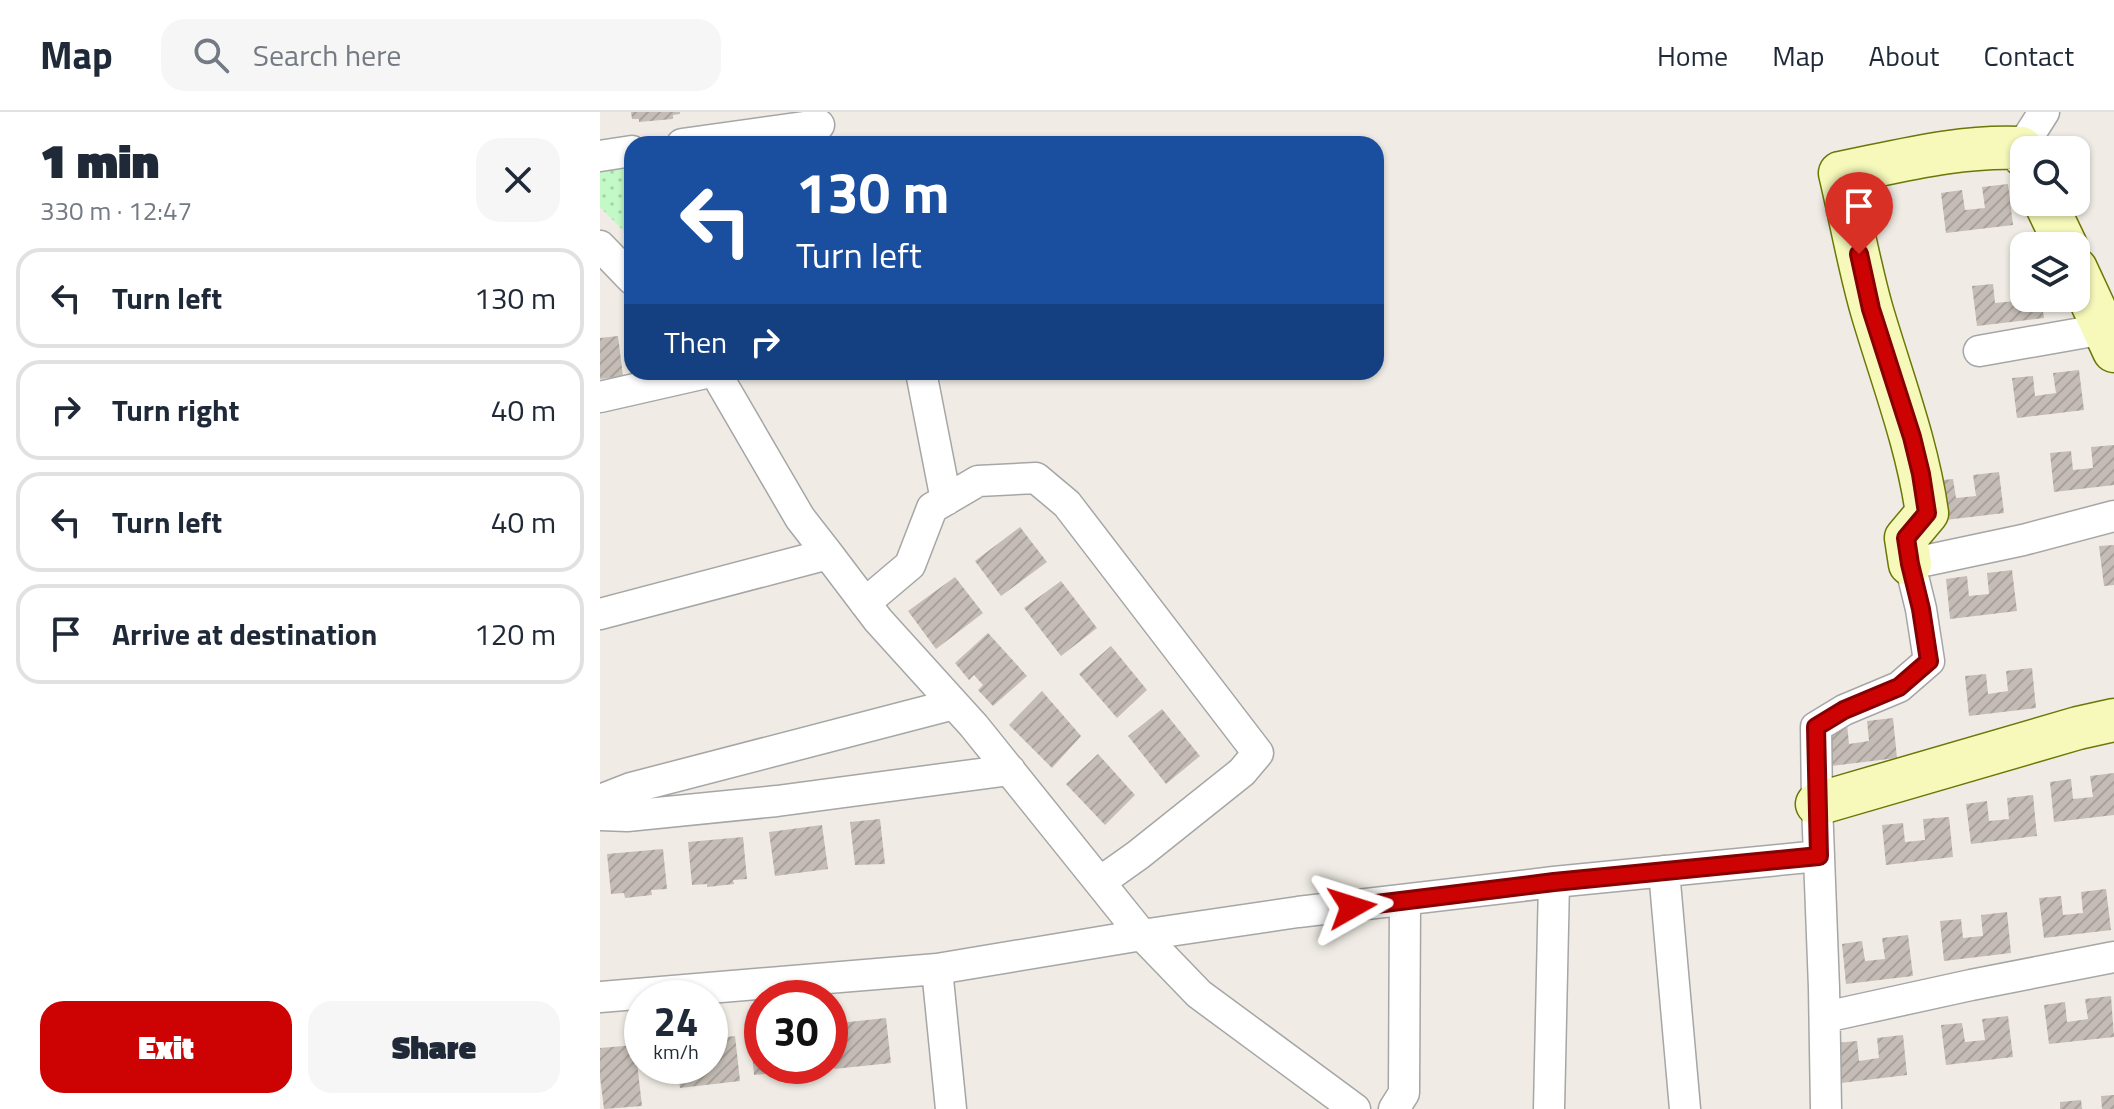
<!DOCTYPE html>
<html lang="en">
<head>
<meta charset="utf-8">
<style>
  body { margin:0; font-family:"Titillium Web",sans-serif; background:#f6f6f7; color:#1f2937; height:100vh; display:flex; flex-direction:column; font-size:30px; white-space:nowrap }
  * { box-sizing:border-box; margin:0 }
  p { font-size:26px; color:#747a83 }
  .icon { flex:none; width:44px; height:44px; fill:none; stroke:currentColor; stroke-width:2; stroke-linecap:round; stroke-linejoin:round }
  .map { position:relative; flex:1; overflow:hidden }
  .side { display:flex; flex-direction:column; background:#fff; width:600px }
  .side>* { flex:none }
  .banner { position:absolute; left:24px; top:24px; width:760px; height:244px; border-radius:24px; box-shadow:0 2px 6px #0004; background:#1a4fa0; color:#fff; overflow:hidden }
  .buttons { position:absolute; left:1410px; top:24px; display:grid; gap:16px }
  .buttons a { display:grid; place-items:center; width:80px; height:80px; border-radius:16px; background:#fff; box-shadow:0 2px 6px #0004; font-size:40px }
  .speed { position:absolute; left:24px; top:868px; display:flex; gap:16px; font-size:40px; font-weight:700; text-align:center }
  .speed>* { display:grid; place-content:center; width:104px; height:104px; border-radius:50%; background:#fff; box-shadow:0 2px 6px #0004; line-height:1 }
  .speed small { font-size:20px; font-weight:400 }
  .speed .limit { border:12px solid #d22; background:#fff; color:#111 }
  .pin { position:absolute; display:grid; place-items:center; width:68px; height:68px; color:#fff; margin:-82px -34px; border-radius:50% 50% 50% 0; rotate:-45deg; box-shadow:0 0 8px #0007 }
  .pin .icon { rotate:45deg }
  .me { position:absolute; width:88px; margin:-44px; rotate:84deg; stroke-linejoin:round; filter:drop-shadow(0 0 6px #0008) }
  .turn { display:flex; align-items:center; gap:28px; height:168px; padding:0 40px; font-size:36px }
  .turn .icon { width:104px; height:104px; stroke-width:2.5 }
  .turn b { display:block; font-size:56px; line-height:68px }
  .then { display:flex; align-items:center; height:76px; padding:0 40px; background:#0003; gap:16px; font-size:30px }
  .round { display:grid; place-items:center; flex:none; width:84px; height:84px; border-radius:24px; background:#f6f6f7 }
  .overview { display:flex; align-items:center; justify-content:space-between; height:136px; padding:0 40px }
  h1 { font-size:48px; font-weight:800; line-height:60px }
  .primary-button { display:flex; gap:16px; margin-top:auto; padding:16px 40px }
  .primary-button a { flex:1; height:92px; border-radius:24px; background:#cd0203; color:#fff; font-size:32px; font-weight:800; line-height:92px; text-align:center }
  .primary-button a+a { background:#f6f6f7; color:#1f2937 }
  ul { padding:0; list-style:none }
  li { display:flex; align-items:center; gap:24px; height:100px; margin:0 16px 12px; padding:0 24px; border:4px solid #e0e1e3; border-radius:24px }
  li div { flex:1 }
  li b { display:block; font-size:30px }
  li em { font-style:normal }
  header { display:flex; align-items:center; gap:48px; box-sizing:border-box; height:112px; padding:0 40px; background:#fff; border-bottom:2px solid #e0e1e3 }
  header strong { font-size:38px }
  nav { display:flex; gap:44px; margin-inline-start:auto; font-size:28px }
  .search { width:560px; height:72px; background:#f6f6f7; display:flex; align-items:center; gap:20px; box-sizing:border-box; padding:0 28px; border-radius:24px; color:#747a83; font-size:30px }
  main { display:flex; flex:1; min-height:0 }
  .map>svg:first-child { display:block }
</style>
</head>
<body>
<header>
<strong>Map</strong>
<div class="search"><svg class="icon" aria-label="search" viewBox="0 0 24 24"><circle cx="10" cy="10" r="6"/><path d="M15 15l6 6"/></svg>Search here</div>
<nav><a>Home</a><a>Map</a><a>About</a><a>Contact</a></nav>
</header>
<main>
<section class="side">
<div class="overview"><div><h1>1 min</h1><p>330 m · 12:47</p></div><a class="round"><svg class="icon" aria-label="close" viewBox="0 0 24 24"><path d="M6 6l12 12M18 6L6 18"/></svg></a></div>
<ul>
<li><svg class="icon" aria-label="left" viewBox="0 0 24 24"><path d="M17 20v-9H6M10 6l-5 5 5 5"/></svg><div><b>Turn left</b></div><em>130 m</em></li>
<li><svg class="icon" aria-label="right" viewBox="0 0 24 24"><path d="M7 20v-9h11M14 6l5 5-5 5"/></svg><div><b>Turn right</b></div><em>40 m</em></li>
<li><svg class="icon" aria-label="left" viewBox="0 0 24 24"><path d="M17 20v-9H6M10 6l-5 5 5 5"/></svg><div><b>Turn left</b></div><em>40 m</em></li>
<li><svg class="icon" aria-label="arrive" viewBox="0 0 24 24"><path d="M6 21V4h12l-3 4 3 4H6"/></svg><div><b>Arrive at destination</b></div><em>120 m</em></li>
</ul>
<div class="primary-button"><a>Exit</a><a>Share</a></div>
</section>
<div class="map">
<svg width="1514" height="997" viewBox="0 0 1514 997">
  <defs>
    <pattern id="park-dots" width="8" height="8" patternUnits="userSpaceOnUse" patternTransform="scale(2)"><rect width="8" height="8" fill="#c3f9c7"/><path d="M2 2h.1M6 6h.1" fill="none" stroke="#a7d5aa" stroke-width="1.8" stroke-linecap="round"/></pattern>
    <pattern id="building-hatch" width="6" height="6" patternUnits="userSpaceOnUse" patternTransform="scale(2)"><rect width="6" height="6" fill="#c4bcb5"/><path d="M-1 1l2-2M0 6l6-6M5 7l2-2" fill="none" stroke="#a8a19b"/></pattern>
  </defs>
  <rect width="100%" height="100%" fill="#f0ece5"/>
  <!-- park -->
  <path fill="url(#park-dots)" d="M32,52V127L0,95V55Z"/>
  <!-- building -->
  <path fill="url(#building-hatch)" d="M31,0H80V2L73,3V7L39,10V7H32Z
    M1408,72L1413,113L1346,121L1341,81L1362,78L1365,98L1385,96L1382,75Z
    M1424,167V186H1441L1444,206L1377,214L1372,174L1393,172L1395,191L1415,189L1413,168Z
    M18,224L23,264L0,267V226Z
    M1479,258L1484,298L1417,306L1412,266L1433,264L1435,284L1456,281L1453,261Z
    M1514,333V373L1454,380L1450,341L1471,339L1473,358L1493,356L1491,335Z
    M1399,360L1404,401L1337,409L1333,369L1353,367L1356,386L1376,384L1373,363Z
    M420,415L447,450L401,484L375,449Z
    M1514,433V473L1504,474L1499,434Z
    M1412,458L1417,499L1350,507L1346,467L1367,464L1369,484L1389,482L1387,461Z
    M355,465L383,501L336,537L308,499Z
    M461,469L497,516L461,544L424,496Z
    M388,521L427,564L393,594L378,578L383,573L374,563L369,568L355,551Z
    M511,534L547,578L517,606L479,562Z
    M1432,556L1436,596L1369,604L1365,564L1386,562L1388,582L1408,579L1406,559Z
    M442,579L481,624L452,656L409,613Z
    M562,597L600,644L566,672L528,624Z
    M1293,606L1297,646L1231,654L1226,614L1247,612L1249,632L1269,629L1267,609Z
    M498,642L535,683L505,713L466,672Z
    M1514,661V703L1454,710L1450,670L1471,667L1473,687L1493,685L1490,664Z
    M1433,683L1437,724L1371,732L1366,692L1387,689L1389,709L1409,707L1407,686Z
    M1349,705L1353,745L1286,753L1282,713L1303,711L1305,730L1325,728L1323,707Z
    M280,707L285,752L255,753L250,710Z
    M222,713L228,757L175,764L169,720Z
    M143,725L147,767L133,768L134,772L107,775V772L92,773L88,730Z
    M63,737L67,777L51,778L52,783L25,786L24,781L11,782L7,742Z
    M1506,777L1511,818L1444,826L1439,786L1461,784L1463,803L1483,801L1481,780Z
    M1407,800L1411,841L1344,849L1340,809L1361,807L1363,826L1383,824L1381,803Z
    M1308,823L1313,864L1246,872L1242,832L1262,829L1265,849L1285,847L1282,826Z
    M1511,884L1514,925L1449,932L1444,893L1465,890L1467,910L1488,907L1485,887Z
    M1408,904L1413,945L1346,953L1341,913L1362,911L1365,930L1385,928L1382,907Z
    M286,906L291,951L234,957L230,912Z
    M162,917V954H218V957L154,963L150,918Z
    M1303,923L1307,963L1241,971L1236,931L1257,929L1259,949L1279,946L1277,926Z
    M135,924L140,969L80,976L77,954H110V927Z
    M35,933L42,994L4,997L0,965V936Z
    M1514,983V997H1502L1501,984Z
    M1481,988L1482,997H1460V990Z"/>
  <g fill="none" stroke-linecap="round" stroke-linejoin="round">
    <!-- street casing -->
    <g stroke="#a6a6a6" stroke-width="33">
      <path id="street" d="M82,32L219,13
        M1421,36L1444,0
        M0,44L32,39
        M0,134L32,167
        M1379,239L1504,217L1514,212
        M115,260L200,406L228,442L278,508L374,614L542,823L599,882L755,997
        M321,260L346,388
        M0,285L110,260
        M265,491L310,453L332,396L378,369L436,366L467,392L658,641L642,660L538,743L500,770
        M0,502L228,442
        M0,688L31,676L354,592
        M0,703L27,704L177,689L410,658
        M1064,759L1085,997
        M0,885L337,857
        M1225,905L1371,873L1514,845
        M351,997L337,857L542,823L698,800L954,770L1219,744
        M794,997L804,981L805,789
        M949,997L954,770
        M1226,997L1224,876L1217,692L1216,615L1244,598L1299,575L1329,549L1321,497L1310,452L1423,428L1514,404"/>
    </g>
    <!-- secondary casing -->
    <g stroke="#6b7706" stroke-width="45">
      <path id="secondary" d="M1445,90L1466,134
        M1476,157L1514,239
        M1310,452L1306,426L1327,401C1317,331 1292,267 1272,199C1259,154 1251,107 1240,61C1300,49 1360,33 1421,36L1424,44
        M1217,692L1478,616L1514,608"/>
    </g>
    <!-- street -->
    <use href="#street" stroke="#fff" stroke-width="30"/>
    <!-- secondary -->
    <use href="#secondary" stroke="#f6f9ba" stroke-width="42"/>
  </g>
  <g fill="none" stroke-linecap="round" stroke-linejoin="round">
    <!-- route casing -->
    <g stroke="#850102" stroke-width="20">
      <path id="route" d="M752,795L954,770L1219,744L1216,615L1244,598L1299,575L1329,549L1321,497L1310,452L1306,426L1327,401L1321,362L1312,325L1271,197L1259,142"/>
    </g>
    <!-- route -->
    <use href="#route" stroke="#cd0203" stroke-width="14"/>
  </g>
</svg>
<div class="buttons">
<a><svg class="icon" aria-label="search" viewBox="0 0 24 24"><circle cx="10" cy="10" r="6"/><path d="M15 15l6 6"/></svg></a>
<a><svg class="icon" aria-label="layers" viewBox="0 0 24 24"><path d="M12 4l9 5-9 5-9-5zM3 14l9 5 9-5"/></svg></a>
</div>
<div class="speed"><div>24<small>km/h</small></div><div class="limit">30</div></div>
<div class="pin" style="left:1259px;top:142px;background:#d93025"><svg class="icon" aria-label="arrive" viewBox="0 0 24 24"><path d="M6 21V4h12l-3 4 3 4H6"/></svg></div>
<svg class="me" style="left:752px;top:795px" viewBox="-20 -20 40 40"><path d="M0-17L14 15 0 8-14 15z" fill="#cd0203" stroke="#fff" stroke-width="4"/></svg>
<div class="banner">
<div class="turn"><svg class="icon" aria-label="left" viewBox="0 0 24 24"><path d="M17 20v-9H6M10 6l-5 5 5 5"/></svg><div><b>130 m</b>Turn left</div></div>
<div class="then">Then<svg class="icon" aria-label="right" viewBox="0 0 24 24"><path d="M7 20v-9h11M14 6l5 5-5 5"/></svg></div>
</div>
</div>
</main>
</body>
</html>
